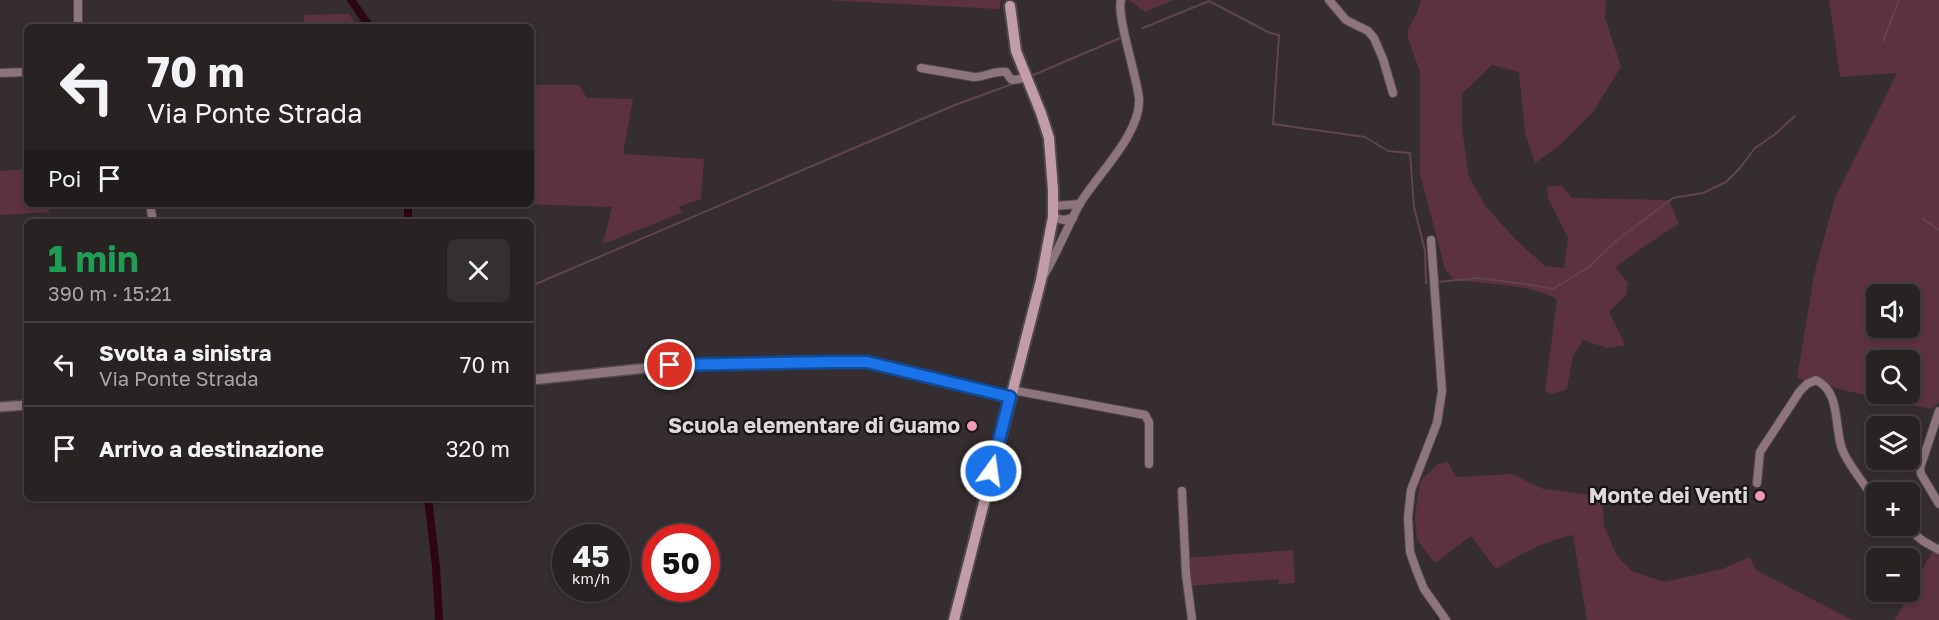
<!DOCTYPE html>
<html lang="it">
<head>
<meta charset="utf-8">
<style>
  body { margin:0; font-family:"Golos Text",sans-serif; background:#342f30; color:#f1f3f6; height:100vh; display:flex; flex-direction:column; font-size:22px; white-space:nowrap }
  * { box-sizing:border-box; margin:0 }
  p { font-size:20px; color:#a5a4a6 }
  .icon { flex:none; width:33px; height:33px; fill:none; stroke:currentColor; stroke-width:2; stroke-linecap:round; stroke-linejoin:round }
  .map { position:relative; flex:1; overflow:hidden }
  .drawer { position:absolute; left:24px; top:219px; width:510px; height:282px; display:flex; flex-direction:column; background:#282223; border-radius:9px; box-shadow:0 3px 9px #0003,0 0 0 2px #443f41 }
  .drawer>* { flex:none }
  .top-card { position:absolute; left:24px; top:24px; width:510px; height:183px; border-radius:9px; box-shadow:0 3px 9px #0003,0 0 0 2px #443f41; background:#282223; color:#f1f3f6; overflow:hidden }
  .fabs { position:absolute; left:1866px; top:284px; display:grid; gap:12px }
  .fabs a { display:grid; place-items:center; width:54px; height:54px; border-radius:9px; background:#282223; box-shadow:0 3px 9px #0003,0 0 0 2px #443f41; font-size:30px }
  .speed { position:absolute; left:552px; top:524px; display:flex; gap:12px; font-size:30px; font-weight:700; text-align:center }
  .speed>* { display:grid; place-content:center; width:78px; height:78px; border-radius:50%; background:#282223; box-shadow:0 3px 9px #0003,0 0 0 2px #443f41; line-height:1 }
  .speed small { font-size:15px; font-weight:400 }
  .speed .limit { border:9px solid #d22; background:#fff; color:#111 }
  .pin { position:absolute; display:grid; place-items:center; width:51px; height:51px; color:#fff; margin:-26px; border:3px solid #fff; border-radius:50%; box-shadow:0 2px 6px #0007 }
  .me { position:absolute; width:66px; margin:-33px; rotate:14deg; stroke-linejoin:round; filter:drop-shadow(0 0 4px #0008) }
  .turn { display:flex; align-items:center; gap:21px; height:126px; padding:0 24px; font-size:27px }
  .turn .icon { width:78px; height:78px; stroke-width:2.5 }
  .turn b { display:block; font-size:42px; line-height:51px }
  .then { display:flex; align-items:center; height:57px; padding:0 24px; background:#0003; gap:12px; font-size:22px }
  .round { display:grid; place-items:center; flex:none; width:63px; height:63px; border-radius:9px; background:#342f30 }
  .overview { display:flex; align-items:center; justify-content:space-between; height:102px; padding:0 24px }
  h1 { font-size:36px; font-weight:700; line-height:45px; color:#1e9e55 }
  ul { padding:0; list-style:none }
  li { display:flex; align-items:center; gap:18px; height:84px; padding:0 24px; border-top:2px solid #443f41 }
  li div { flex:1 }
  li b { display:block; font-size:22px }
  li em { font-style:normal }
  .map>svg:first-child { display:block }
</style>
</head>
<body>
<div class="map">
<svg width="1939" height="620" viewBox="0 0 1939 620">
  <rect width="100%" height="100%" fill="#352d2f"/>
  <!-- green -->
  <path fill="#5d3240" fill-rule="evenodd" d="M823,0H1001L999,9Z
    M1129,0H1174L1145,12Z
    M1421,0H1606L1605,18L1621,67L1593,112L1561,144L1535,163L1525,133L1519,72L1492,65L1462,94V129L1469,177L1487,208L1517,241L1545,266L1564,268L1568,238L1548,198L1547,187L1561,185L1572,198L1669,200L1679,224L1661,235L1615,267L1628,283L1626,295L1609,312L1625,345L1608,348L1583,340L1573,356L1567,389L1552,394L1545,391L1557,299C1530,284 1485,284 1454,280L1445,269L1420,174V72L1408,38V29L1416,15Z
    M1829,0H1939V402L1932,409L1887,401L1797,378L1814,275L1835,198L1897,73L1840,77ZM1876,294H1910V327H1876ZM1876,360H1910V393H1876Z
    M349,14L358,27H304V15Z
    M531,85H579L587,98L633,99L623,154L704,159L701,199L678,207L683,212L603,244L612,207L522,204H531Z
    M27,169V204H49V212L0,215V171Z
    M1448,462L1456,477L1512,474L1543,489L1602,496L1604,526L1617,556L1632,571L1664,582L1722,569L1750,557L1756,570L1852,620H1587L1573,535C1544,541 1521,554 1496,569L1471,536L1435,563L1417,540L1415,517L1420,481L1438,464Z
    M1293,550L1295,583L1279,584L1278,579L1189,586L1187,558Z
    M1932,552L1939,553V620H1895Z"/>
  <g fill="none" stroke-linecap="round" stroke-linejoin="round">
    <!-- stream -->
    <path stroke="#624450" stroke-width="2" d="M1143,28L1209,1L1270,33L1279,35L1273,124L1365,137L1388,151L1410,153L1414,207L1425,251L1426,283H1427
      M1883,41L1899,0
      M1031,76L1120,38
      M1922,218L1939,230
      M1438,282L1478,278L1526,284L1553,289L1589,267L1616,241L1673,198L1703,193L1726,182L1740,168L1755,148L1774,135L1795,116
      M531,286L955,105L1012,84"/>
    <!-- canal -->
    <path stroke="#2e0516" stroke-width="8" d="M351,0L370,27
      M408,204V222
      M428,498L436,567L439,620"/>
    <!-- minor casing -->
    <g stroke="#50484a" stroke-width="10">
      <path id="minor" d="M78,0V27
        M1329,0L1346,20L1368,31L1374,38L1383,59L1393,93
        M921,68L974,77C985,77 996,70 1006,72L1008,75
        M0,73L27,72
        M1010,78L1012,80L1020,79
        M150,204L153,222
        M1053,206L1080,204
        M1053,217L1063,220L1073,218
        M1431,240L1442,391L1437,423L1411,490L1408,517L1410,552L1416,569L1424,589L1446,620
        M1044,275C1057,253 1067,228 1079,205C1096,176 1141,134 1139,99C1137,76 1116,15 1121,0
        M1012,390L1145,415L1149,422V464
        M1939,411L1920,468L1921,474L1939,504
        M1757,483L1760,452L1800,391L1807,384L1816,380C1841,392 1834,427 1842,449C1847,463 1867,488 1876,501
        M1182,491L1186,574L1192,620
        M1904,525L1923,541L1939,550"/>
    </g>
    <!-- tertiary casing -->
    <g stroke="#50484a" stroke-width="12">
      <path id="tertiary" d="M531,380L676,365L844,361L867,362L886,366L1010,397
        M0,407L27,405"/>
    </g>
    <!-- secondary casing -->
    <g stroke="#50484a" stroke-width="14">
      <path id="secondary" d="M954,620L1041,280L1053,217V190L1049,138L1041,113L1016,51L1010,6"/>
    </g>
    <!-- minor -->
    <use href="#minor" stroke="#8d757b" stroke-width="8"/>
    <!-- tertiary -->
    <use href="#tertiary" stroke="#8d757b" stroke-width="9"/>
    <!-- secondary -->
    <use href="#secondary" stroke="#c29ca6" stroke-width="10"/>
  </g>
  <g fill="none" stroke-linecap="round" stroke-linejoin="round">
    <!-- route casing -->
    <g stroke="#114b97" stroke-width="15">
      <path id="route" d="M670,365L833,362H867L1010,397L991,471"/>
    </g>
    <!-- route -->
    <use href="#route" stroke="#1a73e8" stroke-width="10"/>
  </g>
  <!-- markers -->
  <g fill="#f09ab5" stroke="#1a1617" stroke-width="2">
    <circle cx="972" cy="426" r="6"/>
    <circle cx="1760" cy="496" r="6"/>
  </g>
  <g text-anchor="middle" stroke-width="4.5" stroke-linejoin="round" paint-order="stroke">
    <!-- poi labels -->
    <g font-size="21" font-weight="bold" fill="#ddd8d9" stroke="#1a1617" text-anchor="end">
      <text x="960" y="433">Scuola elementare di Guamo</text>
      <text x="1748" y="503">Monte dei Venti</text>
    </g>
  </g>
</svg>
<div class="fabs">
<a><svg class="icon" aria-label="sound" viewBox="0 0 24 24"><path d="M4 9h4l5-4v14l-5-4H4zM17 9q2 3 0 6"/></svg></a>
<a><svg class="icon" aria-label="search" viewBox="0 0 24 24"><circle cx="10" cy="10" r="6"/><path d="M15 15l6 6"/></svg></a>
<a><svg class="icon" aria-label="layers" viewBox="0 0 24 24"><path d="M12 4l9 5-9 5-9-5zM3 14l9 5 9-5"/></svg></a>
<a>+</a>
<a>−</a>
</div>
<div class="speed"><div>45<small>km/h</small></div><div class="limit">50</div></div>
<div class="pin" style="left:670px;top:365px;background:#d93025"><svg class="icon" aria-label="arrive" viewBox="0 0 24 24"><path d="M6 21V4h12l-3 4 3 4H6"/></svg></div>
<svg class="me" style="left:991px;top:471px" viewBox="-20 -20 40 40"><circle r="17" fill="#1a73e8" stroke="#fff" stroke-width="3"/><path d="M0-11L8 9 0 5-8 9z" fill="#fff"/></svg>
<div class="top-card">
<div class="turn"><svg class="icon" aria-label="left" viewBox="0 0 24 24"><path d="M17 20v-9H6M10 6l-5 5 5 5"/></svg><div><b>70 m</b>Via Ponte Strada</div></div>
<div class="then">Poi<svg class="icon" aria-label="arrive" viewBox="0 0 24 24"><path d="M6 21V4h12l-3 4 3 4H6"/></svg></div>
</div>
<section class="drawer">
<div class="overview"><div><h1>1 min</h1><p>390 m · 15:21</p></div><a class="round"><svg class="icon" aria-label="close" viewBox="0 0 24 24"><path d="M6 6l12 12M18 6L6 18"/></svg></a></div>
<ul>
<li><svg class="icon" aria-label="left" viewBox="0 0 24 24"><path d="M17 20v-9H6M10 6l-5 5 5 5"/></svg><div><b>Svolta a sinistra</b><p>Via Ponte Strada</p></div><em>70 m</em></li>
<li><svg class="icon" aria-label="arrive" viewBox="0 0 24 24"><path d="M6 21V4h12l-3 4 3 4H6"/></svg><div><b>Arrivo a destinazione</b></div><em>320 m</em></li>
</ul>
</section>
</div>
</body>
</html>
